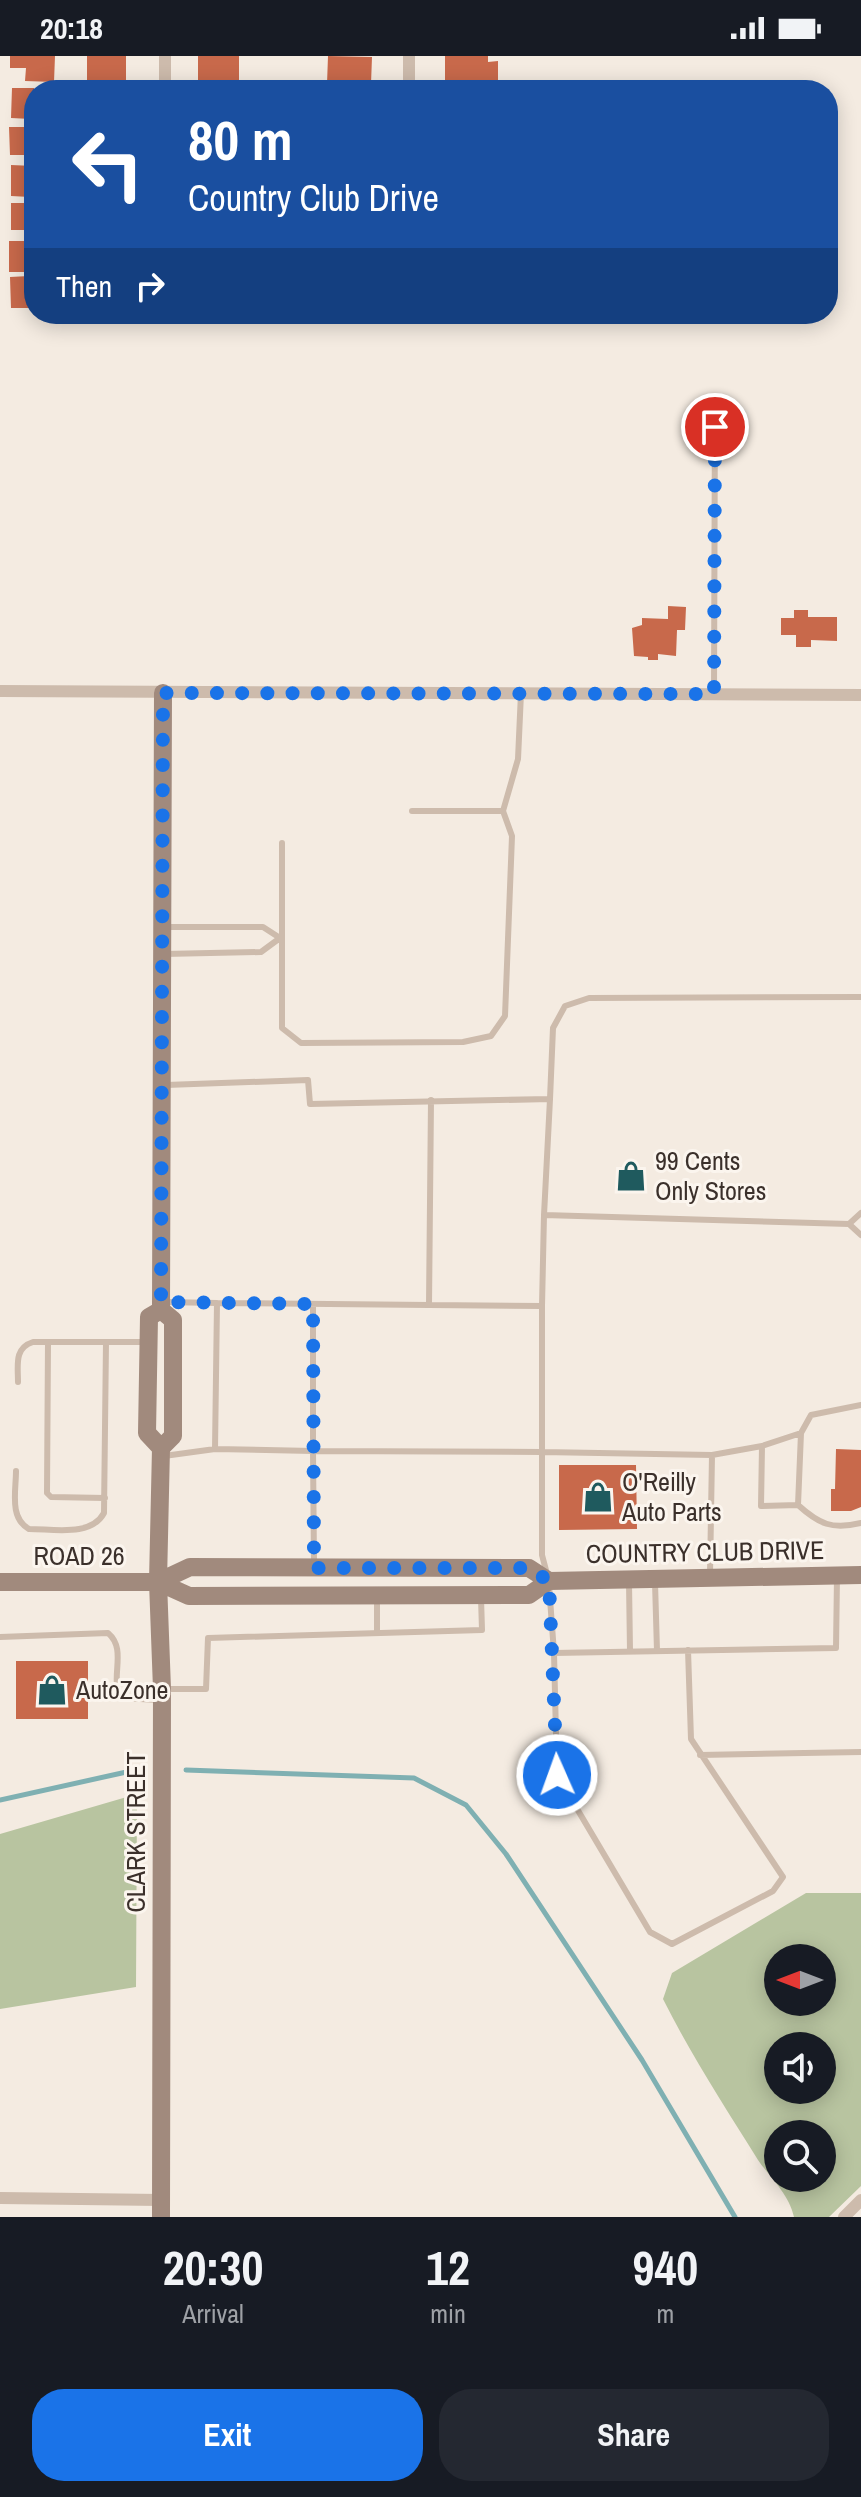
<!DOCTYPE html>
<html lang="en">
<head>
<meta charset="utf-8">
<style>
  body { margin:0; font-family:"Archivo Narrow",sans-serif; background:#242831; color:#f1f3f6; height:100vh; display:flex; flex-direction:column; font-size:30px; white-space:nowrap }
  * { box-sizing:border-box; margin:0 }
  p { font-size:26px; color:#9ea1a6 }
  .icon { flex:none; width:44px; height:44px; fill:none; stroke:currentColor; stroke-width:2; stroke-linecap:round; stroke-linejoin:round }
  .map { position:relative; height:2161px; overflow:hidden }
  .sheet { display:flex; flex-direction:column; background:#171b24; flex:1 }
  .sheet>* { flex:none }
  .top-card { position:absolute; left:24px; top:24px; width:814px; height:244px; border-radius:32px; box-shadow:0 4px 20px #0003; background:#1a4fa0; color:#fff; overflow:hidden }
  .needle { width:52px; rotate:270deg }
  .fabs { position:absolute; left:764px; top:1888px; display:grid; gap:16px }
  .fabs a { display:grid; place-items:center; width:72px; height:72px; border-radius:50%; background:#171b24; box-shadow:0 4px 20px #0003; font-size:40px }
  .pin { position:absolute; display:grid; place-items:center; width:68px; height:68px; color:#fff; margin:-34px; border:4px solid #fff; border-radius:50%; box-shadow:0 2px 8px #0007 }
  .me { position:absolute; width:88px; margin:-44px; rotate:358deg; stroke-linejoin:round; filter:drop-shadow(0 0 6px #0008) }
  .turn { display:flex; align-items:center; gap:28px; height:168px; padding:0 32px; font-size:36px }
  .turn .icon { width:104px; height:104px; stroke-width:2.5 }
  .turn b { display:block; font-size:56px; line-height:68px }
  .then { display:flex; align-items:center; height:76px; padding:0 32px; background:#0003; gap:16px; font-size:30px }
  .eta { display:flex; justify-content:space-evenly; align-items:center; height:136px; text-align:center }
  .eta b { font-size:48px; font-weight:700; line-height:56px }
  .primary-button { display:flex; gap:16px; margin-top:auto; padding:16px 32px }
  .primary-button a { flex:1; height:92px; border-radius:32px; background:#1a73e8; color:#fff; font-size:32px; font-weight:700; line-height:92px; text-align:center }
  .primary-button a+a { background:#242831; color:#f1f3f6 }
  .status { display:flex; justify-content:space-between; align-items:center; height:56px; padding:0 40px; background:#171b24; direction:ltr }
  .status svg { height:22px; fill:currentColor }
  .map>svg:first-child { display:block }
</style>
</head>
<body>
<div class="status"><b>20:18</b><svg viewBox="0 0 49 12"><path d="M0 12V9h3v3zM5 12V6h3v6zM10 12V3h3v9zM15 12V0h3v12zM26 1h20v11H26zM47 4h2v5h-2z"/></svg></div>
<div class="map">
<svg width="861" height="2161" viewBox="0 0 861 2161">
  <rect width="100%" height="100%" fill="#f4ebe1"/>
  <!-- green -->
  <path fill="#b8c4a0" fill-rule="evenodd" d="M137,1738L136,1931L0,1953V1778Z
    M806,1837H861V2130L829,2161H794C789,2138 771,2123 758,2104C725,2051 691,1999 663,1943L672,1917ZM822,1902V1946H778V1902ZM778,1990H822V2034H778ZM778,2078H822V2122H778Z"/>
  <g fill="none" stroke-linecap="round" stroke-linejoin="round">
    <!-- stream -->
    <path stroke="#7fb0b2" stroke-width="5" d="M186,1714L414,1722L466,1749L506,1798L642,2004L735,2161
      M0,1744L131,1715"/>
  </g>
  <!-- building -->
  <path fill="#c8694b" d="M10,0H55L54,26L25,25L26,12H10Z
    M87,0H126V27H87Z
    M198,0H239V26H198Z
    M328,0L372,1L371,28H327Z
    M445,0H488V6L498,5V24L445,25Z
    M12,32H34V59H31V63L11,62Z
    M9,71H34V99H10Z
    M11,109L34,110V136H31L30,141L11,140Z
    M11,147H34V174H11Z
    M9,185H34V212H29V216H9Z
    M29,220V226H34V252H11L10,221Z
    M668,550L686,551L685,574H677L676,600L658,598V604H648V601L634,600L632,572L642,569V562L668,563Z
    M794,554H808V561H837V585L811,584V591H796V579H781V562H794Z
    M836,1393L861,1394V1451L851,1455H831V1433H835Z
    M559,1409H636L637,1473L559,1474Z
    M16,1605H88V1663H16Z"/>
  <g fill="none" stroke-linecap="round" stroke-linejoin="round">
    <!-- lane -->
    <path stroke="#cdbbac" stroke-width="6" d="M714,638L715,343
      M412,755H503L518,703L521,637
      M282,787V972L301,987L463,986L491,980L505,960L512,780L503,755
      M167,871H263L280,882
      M164,898L261,896L280,882
      M166,1029L308,1024L310,1048L550,1043L553,972L565,950L589,942L861,941
      M550,1043L544,1159L849,1168L861,1179
      M849,1168L861,1157
      M163,1246L217,1247L215,1393
      M217,1247L429,1249L431,1044
      M542,1250L544,1159
      M48,1286L47,1437L51,1441L105,1442
      M18,1326C18,1309 14,1292 33,1286H145
      M762,1390L801,1377
      M164,1400L215,1393L313,1395V1248
      M16,1415C16,1435 9,1462 29,1473C54,1473 91,1481 104,1457L106,1286
      M798,1449C819,1468 832,1474 861,1467
      M314,1508L313,1395L542,1396V1250L429,1249
      M547,1518L542,1499V1396L712,1399
      M710,1518L712,1399L762,1390L761,1450L798,1449L801,1377L811,1359L861,1349
      M629,1526L630,1595
      M655,1526L657,1595
      M549,1529L554,1597L836,1592L837,1521
      M377,1543V1576
      M0,1581L108,1577C128,1594 109,1622 121,1642L159,1644
      M554,1597L557,1719L650,1876L672,1888L773,1835L783,1821L691,1683L688,1594
      M166,1633H206L208,1582L482,1574L481,1542
      M700,1699L861,1696"/>
    <!-- street -->
    <path stroke="#cdbbac" stroke-width="12" d="M165,0V34
      M409,0V34
      M0,635L861,639
      M0,2142L161,2144
      M844,2161L861,2144"/>
    <!-- secondary -->
    <path stroke="#a18a7d" stroke-width="18" d="M161,1254L149,1261L147,1377L161,1392L158,1526L162,1633L161,2161
      M161,1392L173,1380V1264L161,1254L163,637
      M0,1526H158L190,1511L529,1512L549,1525
      M158,1526L189,1540L529,1539L549,1525L861,1519"/>
  </g>
  <g fill="none" stroke-linecap="round" stroke-linejoin="round">
    <!-- route -->
    <path stroke="#1a73e8" stroke-width="14" stroke-dasharray="0 25.2" d="M557,1719L549,1525L529,1512H314L313,1248L161,1246L163,637L714,638L715,371"/>
  </g>
  <!-- icons -->
  <defs>
    <g id="shop-bare" transform="scale(2.4)"><path d="M-5-2.5h2.3a2.7 3.5 0 0 1 5.4 0H5L5.5 6h-11ZM-1.5-2.5h3a1.5 2.3 0 0 0-3 0Z" fill="#1f5a5e" stroke="#fbf5ee" stroke-width="2.5" paint-order="stroke"/></g>
  </defs>
  <g fill-rule="evenodd">
    <use href="#shop-bare" x="631" y="1120"/>
    <use href="#shop-bare" x="598" y="1441"/>
    <use href="#shop-bare" x="52" y="1634"/>
  </g>
  <g text-anchor="middle" stroke-width="6" stroke-linejoin="round" paint-order="stroke">
    <!-- poi labels -->
    <g font-size="26" fill="#3b302b" stroke="#fbf5ee" text-anchor="start">
      <text x="655" y="1114">99 Cents<tspan x="655" dy="30">Only Stores</tspan></text>
      <text x="622" y="1435">O'Reilly<tspan x="622" dy="30">Auto Parts</tspan></text>
      <text x="76" y="1643">AutoZone</text>
    </g>
    <!-- street labels -->
    <g font-size="26" fill="#3b302b" stroke="#fbf5ee">
      <text transform="translate(705 1496) rotate(-1)" y="9">COUNTRY CLUB DRIVE</text>
      <text x="79" y="1509">ROAD 26</text>
      <text transform="translate(136 1776) rotate(-90)" y="9">CLARK STREET</text>
    </g>
  </g>
</svg>
<div class="fabs">
<a><svg class="needle" viewBox="-14 -14 28 28"><path d="M0-13l5 13h-10z" fill="#e53935"/><path d="M0 13l5-13h-10z" fill="#9ea1a6"/></svg></a>
<a><svg class="icon" aria-label="sound" viewBox="0 0 24 24"><path d="M4 9h4l5-4v14l-5-4H4zM17 9q2 3 0 6"/></svg></a>
<a><svg class="icon" aria-label="search" viewBox="0 0 24 24"><circle cx="10" cy="10" r="6"/><path d="M15 15l6 6"/></svg></a>
</div>
<div class="pin" style="left:715px;top:371px;background:#d93025"><svg class="icon" aria-label="arrive" viewBox="0 0 24 24"><path d="M6 21V4h12l-3 4 3 4H6"/></svg></div>
<svg class="me" style="left:557px;top:1719px" viewBox="-20 -20 40 40"><circle r="17" fill="#1a73e8" stroke="#fff" stroke-width="3"/><path d="M0-11L8 9 0 5-8 9z" fill="#fff"/></svg>
<div class="top-card">
<div class="turn"><svg class="icon" aria-label="left" viewBox="0 0 24 24"><path d="M17 20v-9H6M10 6l-5 5 5 5"/></svg><div><b>80 m</b>Country Club Drive</div></div>
<div class="then">Then<svg class="icon" aria-label="right" viewBox="0 0 24 24"><path d="M7 20v-9h11M14 6l5 5-5 5"/></svg></div>
</div>
</div>
<section class="sheet">
<div class="eta">
<div><b>20:30</b><p>Arrival</p></div>
<div><b>12</b><p>min</p></div>
<div><b>940</b><p>m</p></div>
</div>
<div class="primary-button"><a>Exit</a><a>Share</a></div>
</section>
</body>
</html>
